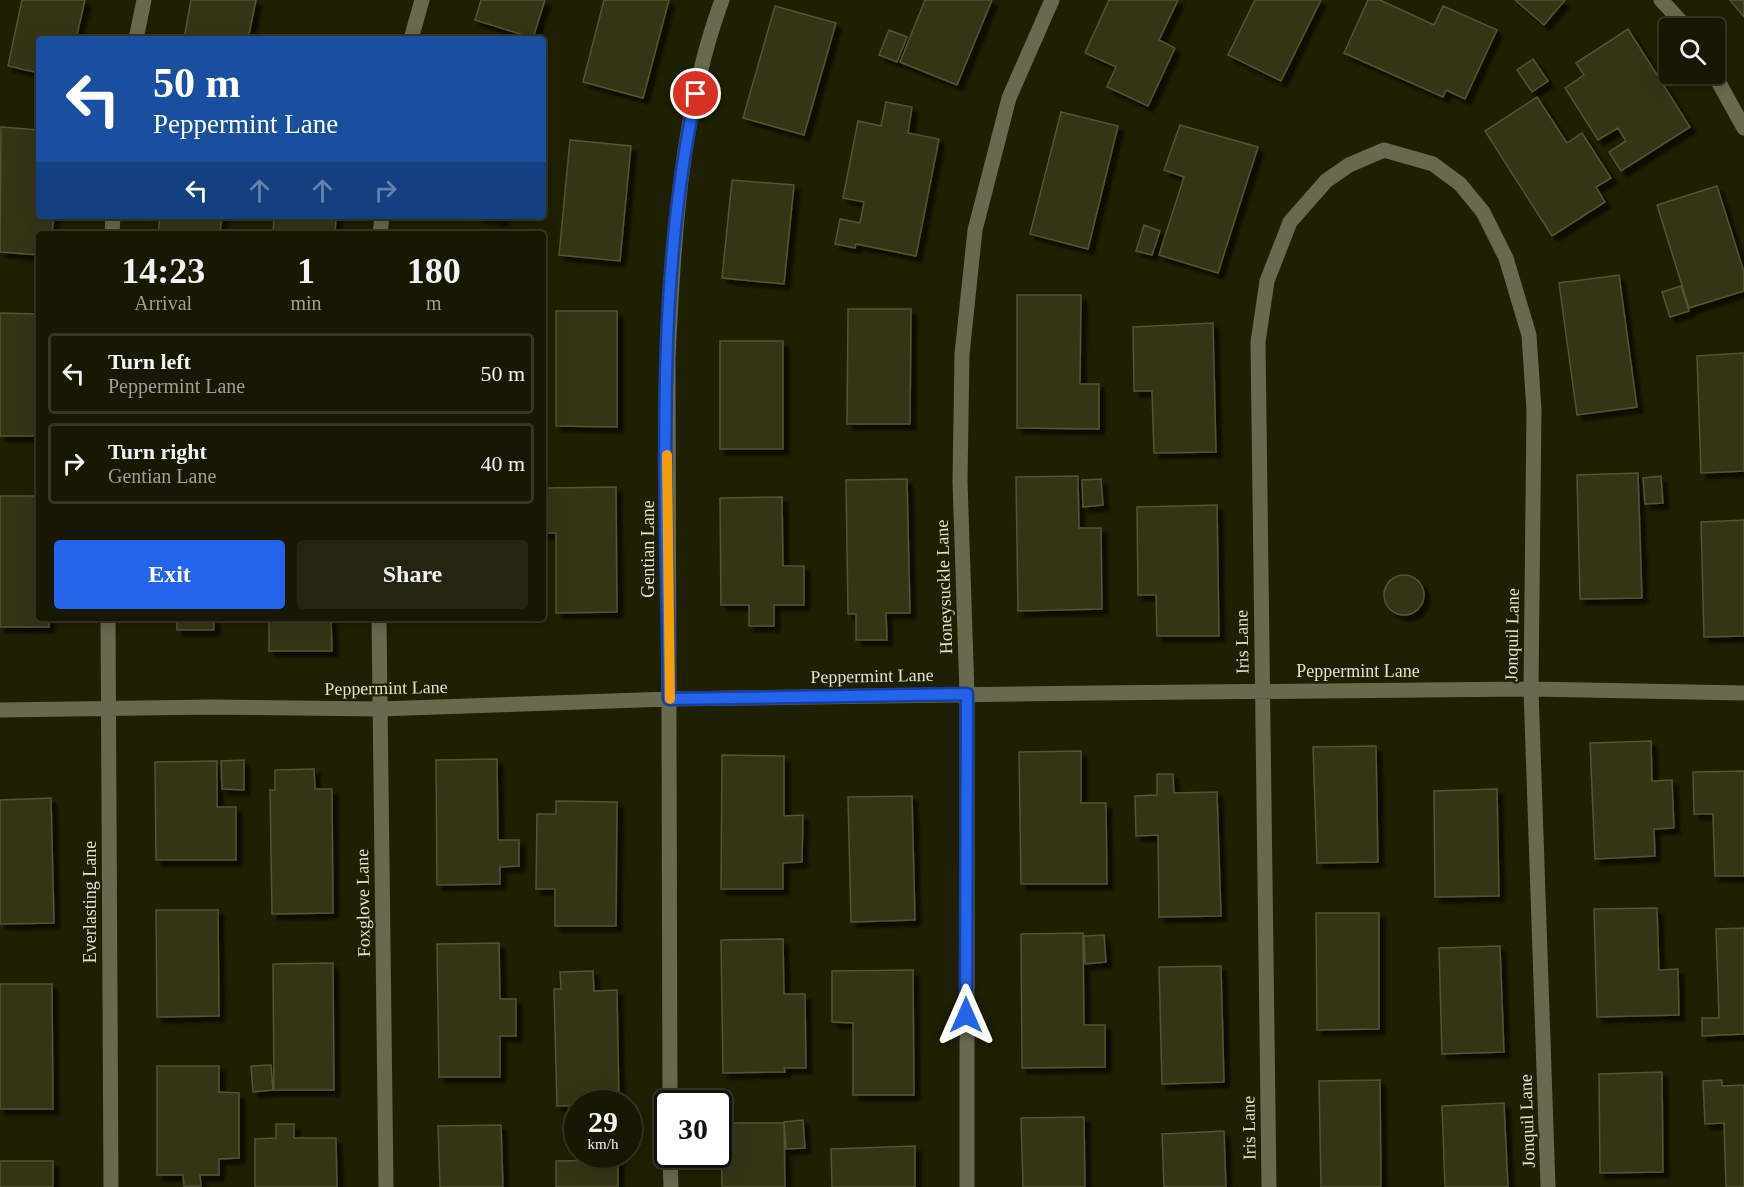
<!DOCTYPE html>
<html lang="en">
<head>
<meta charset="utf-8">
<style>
  body { margin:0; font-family:"Times New Roman",serif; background:#242411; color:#f1f3f6; height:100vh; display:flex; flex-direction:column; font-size:22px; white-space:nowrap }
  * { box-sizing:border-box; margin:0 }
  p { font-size:20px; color:#9e9f99 }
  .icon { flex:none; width:33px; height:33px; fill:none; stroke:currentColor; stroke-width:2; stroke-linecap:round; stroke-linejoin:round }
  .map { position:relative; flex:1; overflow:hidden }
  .sheet { position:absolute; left:36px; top:231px; width:510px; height:390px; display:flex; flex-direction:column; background:#171702; border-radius:6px; box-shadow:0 3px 15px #0003,0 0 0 2px #363624 }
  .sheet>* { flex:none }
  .top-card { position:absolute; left:36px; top:36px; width:510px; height:183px; border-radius:6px; box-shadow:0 3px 15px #0003,0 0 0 2px #363624; background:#1a4fa0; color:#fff; overflow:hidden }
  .buttons { position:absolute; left:1659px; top:18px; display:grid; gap:12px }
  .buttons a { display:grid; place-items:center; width:66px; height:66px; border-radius:6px; background:#171702; box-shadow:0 3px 15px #0003,0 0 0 2px #363624; font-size:30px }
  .speed { position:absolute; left:564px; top:1090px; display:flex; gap:12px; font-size:30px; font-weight:700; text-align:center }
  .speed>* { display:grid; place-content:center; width:78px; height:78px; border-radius:50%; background:#171702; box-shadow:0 3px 15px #0003,0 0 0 2px #363624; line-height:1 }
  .speed small { font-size:15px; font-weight:400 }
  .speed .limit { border:3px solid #111; border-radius:9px; background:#fff; color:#111 }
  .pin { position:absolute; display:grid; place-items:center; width:51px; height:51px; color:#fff; margin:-26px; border:3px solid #fff; border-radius:50%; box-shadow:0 2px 6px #0007 }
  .me { position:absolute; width:66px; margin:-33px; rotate:0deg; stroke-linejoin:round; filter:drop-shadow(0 0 4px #0008) }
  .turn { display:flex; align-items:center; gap:21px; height:126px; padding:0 18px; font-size:27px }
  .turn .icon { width:78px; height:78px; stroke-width:2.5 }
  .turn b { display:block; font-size:42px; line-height:51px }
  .lanes { display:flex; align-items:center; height:57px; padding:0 18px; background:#0003; justify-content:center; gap:30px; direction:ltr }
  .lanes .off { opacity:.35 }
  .eta { display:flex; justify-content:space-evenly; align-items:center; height:102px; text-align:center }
  .eta b { font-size:36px; font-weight:700; line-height:42px }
  .button { display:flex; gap:12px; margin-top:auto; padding:12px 18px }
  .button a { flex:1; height:69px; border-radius:6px; background:#2563eb; color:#fff; font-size:24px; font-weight:700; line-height:69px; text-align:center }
  .button a+a { background:#242411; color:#f1f3f6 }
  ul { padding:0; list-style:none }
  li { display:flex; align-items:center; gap:18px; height:81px; margin:0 12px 9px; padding:0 6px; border:3px solid #363624; border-radius:6px }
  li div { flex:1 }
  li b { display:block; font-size:22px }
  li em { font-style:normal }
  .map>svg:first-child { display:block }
</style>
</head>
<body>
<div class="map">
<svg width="1744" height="1187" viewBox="0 0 1744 1187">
  <defs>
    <filter id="shadow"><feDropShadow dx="5.5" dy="5.5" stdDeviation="1.5" flood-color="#0009"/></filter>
  </defs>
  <rect width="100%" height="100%" fill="#1f1f02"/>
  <!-- building -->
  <path fill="#353516" stroke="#535434" stroke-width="1.5" filter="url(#shadow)" d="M22,0H85L76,39H39V73L8,66Z
    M191,0H256L248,39H184Z
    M481,0H545L533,38L475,20Z
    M604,0H669L643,98L583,82Z
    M925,0H992L957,85L900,62Z
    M1109,0H1178L1159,40L1175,48L1148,106L1107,87L1116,67L1085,53Z
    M1255,0H1321L1281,81L1228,55Z
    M1368,0H1380L1434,25L1443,6L1497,30L1465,99L1446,90L1443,97L1344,53Z
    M1515,0H1565L1544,25Z
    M1730,0H1744V17Z
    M775,6L836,23L804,135L743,118Z
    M1628,29L1690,127L1621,171L1609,152L1626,141L1618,128L1598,140L1565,88L1584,75L1576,63Z
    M889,30L907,37L897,62L879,55Z
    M1533,59L1548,81L1532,92L1517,70Z
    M1537,97L1567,143L1582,133L1611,178L1596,187L1605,202L1552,236L1485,131Z
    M886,102L912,107L908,133L939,139L916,256L856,244L855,248L835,244L840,219L860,223L864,202L843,198L858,121L881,126Z
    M1061,112L1118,126L1088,249L1030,234Z
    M1180,125L1258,147L1218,273L1159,255L1184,177L1164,170Z
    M1,127L39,130V216H54L52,234H39V255L0,252Z
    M570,140L631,146L620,261L559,255Z
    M732,180L794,185L784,284L722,278Z
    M1717,186L1744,272V291L1689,308L1657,205Z
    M160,216H222L220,234H158Z
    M274,216H336L335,234H273Z
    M475,216H503L502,220Z
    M1144,225L1160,231L1152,255L1136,251Z
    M1619,275L1637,407L1577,415L1559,283Z
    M1681,286L1689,311L1670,317L1662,292Z
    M1017,295H1081L1080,384H1099V429L1017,428Z
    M848,309H911L910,424H847Z
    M556,311H617V427L556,426Z
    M0,313L39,314V436H0Z
    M1213,323L1216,452L1154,453L1152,391H1134L1133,327Z
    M720,341H783V449H720Z
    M1744,353V471L1701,473L1697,356Z
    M1638,473L1642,598L1580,599L1577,475Z
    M1078,476L1079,528H1101L1102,609L1018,611L1016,477Z
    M1661,476L1663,503L1645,504L1643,478Z
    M907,479L910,613H886L887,640H856V614H848L846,480Z
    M1101,479L1103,505L1083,507L1082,480Z
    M616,487L617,612L556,613V533H543V488Z
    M0,496H39V618H49V627H0Z
    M782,497L783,566H804V605H774V626H749V605H721L720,498Z
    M1217,505L1219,636H1157L1156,595H1138L1137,507Z
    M1744,520V636L1704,637L1701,522Z
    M1384 595a20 20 0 1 1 40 0a20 20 0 1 1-40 0Z
    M177,618H214V630H177Z
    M269,618H331L332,651H269Z
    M1651,741L1652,781L1672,780L1674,828L1654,829L1655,856L1595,859L1590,743Z
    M1376,746L1378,862L1317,863L1313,747Z
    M1081,751V803H1106L1107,884H1021L1019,752Z
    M722,755L784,756V816L803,815L802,862L783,863V889H721Z
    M497,759L498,840H519V866L500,867V884L437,885L436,760Z
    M244,760V790L222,789L221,761Z
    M217,761V807H236V860H156L155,762Z
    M314,769L315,789H332L333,913L272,914L270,790H275V770Z
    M1744,771V876H1715L1713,814H1694L1693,772Z
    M1157,774H1173L1174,793L1217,792L1221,916L1159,917L1158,835L1136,836L1135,796L1157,795Z
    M1497,789L1499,896L1435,897L1434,791Z
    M912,796L915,920L851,922L848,797Z
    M51,798L54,923L0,924V800Z
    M556,801L617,802L616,926H555V889H536L537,814H556Z
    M1657,908L1659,970L1678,969L1679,1015L1597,1017L1594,909Z
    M156,910H218L219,1016L157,1017Z
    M1316,913H1379V1029L1317,1030Z
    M1744,928V1034L1702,1036V1018H1719L1716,929Z
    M1083,933L1084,1025H1105V1067L1022,1068L1021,934Z
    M1104,935L1106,962L1085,964L1084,936Z
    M783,939L784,994H805L806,1068H784L785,1072L723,1073L721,940Z
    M499,943L500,999H516V1036H500V1077H439L437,944Z
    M1500,946L1504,1052L1442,1054L1439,948Z
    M333,963L334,1090H274L273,964Z
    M1221,966L1224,1082L1162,1084L1159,967Z
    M913,970L914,1095H853V1023L832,1022V971Z
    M593,971L594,991L617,990L619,1104L557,1106L554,989H561L560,972Z
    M0,984H52L53,1109H0Z
    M271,1065L273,1090L253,1092L251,1066Z
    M157,1066H219V1092L239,1093V1158L219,1159V1175H200L201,1186H184L183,1175H157Z
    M1662,1072L1663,1172L1600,1173L1599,1074Z
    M1380,1080L1381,1187H1321L1319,1081Z
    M1722,1080V1086L1744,1085V1187H1726L1724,1123L1705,1124L1703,1081Z
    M1504,1103L1508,1187H1445L1442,1106Z
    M1084,1117L1085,1187H1023L1021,1118Z
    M803,1120L805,1148L786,1149L784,1122Z
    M721,1123H784L785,1187H722Z
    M276,1124H294V1138H336L337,1187H255V1139L276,1138Z
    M501,1125L503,1187H440L438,1126Z
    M1224,1131L1226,1187H1164L1162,1134Z
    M915,1146V1187H832L831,1149Z
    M618,1160V1187H556V1161Z
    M0,1161H53V1187H0Z"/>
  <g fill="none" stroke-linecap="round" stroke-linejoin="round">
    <!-- minor -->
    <path stroke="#68694d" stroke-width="15" d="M1661,0L1687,28
      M136,39L144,0
      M411,39L422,0
      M1714,74L1744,128
      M112,234L113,216
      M380,234L382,216
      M108,618L111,1187
      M379,618L386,1187
      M0,710L212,707L379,709L669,699L1094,693L1531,689L1744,693
      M670,1104L668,358C674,238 680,114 722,0
      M670,1155L671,1187
      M967,1187V694L960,481L962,354L975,230L1009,98L1052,0
      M1269,1187L1258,342L1267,281L1290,222L1326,181L1349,165L1384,150L1433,164L1460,184L1483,212L1506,258L1529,335L1534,410L1531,689L1548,1187"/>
  </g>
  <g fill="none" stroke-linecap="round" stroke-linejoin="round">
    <!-- route casing -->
    <g stroke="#184099" stroke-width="15">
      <path id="route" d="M696,94C653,291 667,499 669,699L967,694L966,1015"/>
    </g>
    <!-- route -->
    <use href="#route" stroke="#2563eb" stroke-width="10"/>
    <!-- slow -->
    <path stroke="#f59e0b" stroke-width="10" d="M667,455L670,699"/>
  </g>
  <g text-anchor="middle" stroke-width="4.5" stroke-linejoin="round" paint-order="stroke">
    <!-- street labels -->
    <g font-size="18" fill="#e1e2d0" stroke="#1f1f02">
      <text transform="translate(648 549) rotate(-90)" y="6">Gentian Lane</text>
      <text transform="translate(944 587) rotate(-92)" y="6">Honeysuckle Lane</text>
      <text transform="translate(1512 635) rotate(-89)" y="6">Jonquil Lane</text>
      <text transform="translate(1242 642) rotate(-91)" y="6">Iris Lane</text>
      <text x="1358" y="677">Peppermint Lane</text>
      <text transform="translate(872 676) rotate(-1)" y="6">Peppermint Lane</text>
      <text transform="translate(386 688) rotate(-1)" y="6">Peppermint Lane</text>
      <text transform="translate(90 902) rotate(-90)" y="6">Everlasting Lane</text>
      <text transform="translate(363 903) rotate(-91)" y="6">Foxglove Lane</text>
      <text transform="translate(1527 1121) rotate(-92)" y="6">Jonquil Lane</text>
      <text transform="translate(1249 1128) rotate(-91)" y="6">Iris Lane</text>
    </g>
  </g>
</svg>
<div class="buttons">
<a><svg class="icon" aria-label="search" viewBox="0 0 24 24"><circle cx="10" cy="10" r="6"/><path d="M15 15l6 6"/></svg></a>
</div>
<div class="speed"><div>29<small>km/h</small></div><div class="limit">30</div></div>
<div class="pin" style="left:696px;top:94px;background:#d93025"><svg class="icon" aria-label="arrive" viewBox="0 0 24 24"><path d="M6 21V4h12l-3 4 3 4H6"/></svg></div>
<svg class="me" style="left:966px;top:1015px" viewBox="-20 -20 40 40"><path d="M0-17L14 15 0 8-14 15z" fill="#2563eb" stroke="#fff" stroke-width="4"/></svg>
<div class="top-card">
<div class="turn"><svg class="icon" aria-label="left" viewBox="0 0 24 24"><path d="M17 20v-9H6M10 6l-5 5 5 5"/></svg><div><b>50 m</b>Peppermint Lane</div></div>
<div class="lanes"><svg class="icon" aria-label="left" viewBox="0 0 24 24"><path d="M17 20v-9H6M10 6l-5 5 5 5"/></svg><svg class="icon off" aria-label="ahead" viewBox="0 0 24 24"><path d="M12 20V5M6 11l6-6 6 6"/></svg><svg class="icon off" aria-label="ahead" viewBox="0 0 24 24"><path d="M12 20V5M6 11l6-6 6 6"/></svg><svg class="icon off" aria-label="right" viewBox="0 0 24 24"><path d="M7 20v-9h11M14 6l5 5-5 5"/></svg></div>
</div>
<section class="sheet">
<div class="eta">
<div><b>14:23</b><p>Arrival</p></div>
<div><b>1</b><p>min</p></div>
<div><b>180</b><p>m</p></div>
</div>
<ul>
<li><svg class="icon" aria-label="left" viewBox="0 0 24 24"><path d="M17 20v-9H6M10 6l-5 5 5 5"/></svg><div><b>Turn left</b><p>Peppermint Lane</p></div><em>50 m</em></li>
<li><svg class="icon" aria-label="right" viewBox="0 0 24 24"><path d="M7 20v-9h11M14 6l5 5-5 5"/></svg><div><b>Turn right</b><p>Gentian Lane</p></div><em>40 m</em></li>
</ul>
<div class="button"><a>Exit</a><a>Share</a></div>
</section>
</div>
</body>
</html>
